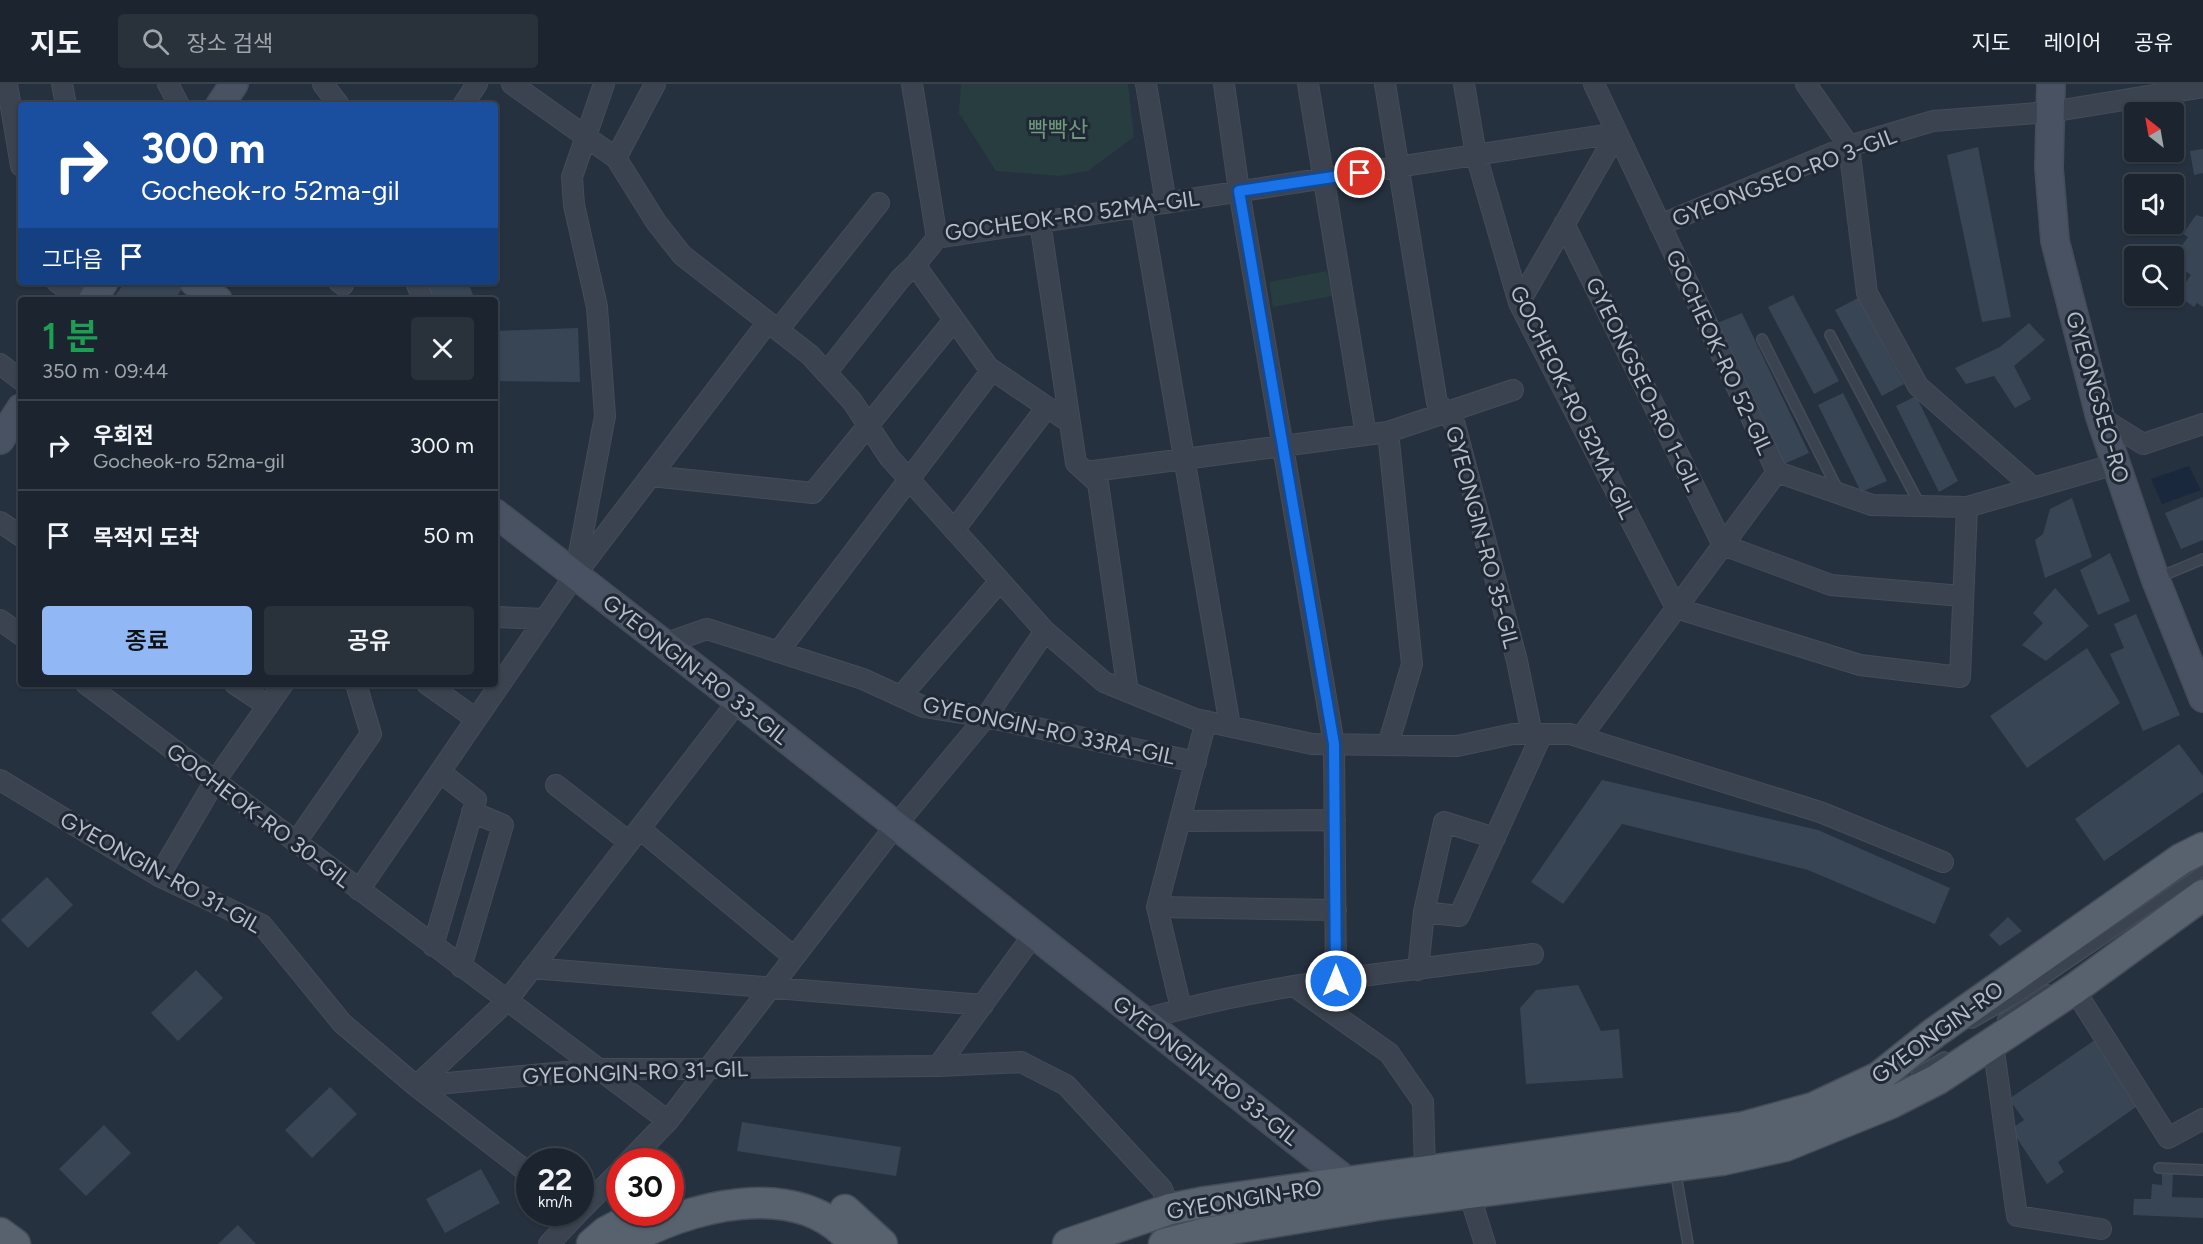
<!DOCTYPE html>
<html lang="ko">
<head>
<meta charset="utf-8">
<style>
  body { margin:0; font-family:Figtree,"Noto Sans KR",sans-serif; background:#29313b; color:#f1f3f6; height:100vh; display:flex; flex-direction:column; font-size:22px; white-space:nowrap }
  * { box-sizing:border-box; margin:0 }
  p { font-size:20px; color:#a0a5aa }
  .icon { flex:none; width:33px; height:33px; fill:none; stroke:currentColor; stroke-width:2; stroke-linecap:round; stroke-linejoin:round }
  .map { position:relative; flex:1; overflow:hidden }
  .details { position:absolute; left:18px; top:213px; width:480px; height:390px; display:flex; flex-direction:column; background:#1c252f; border-radius:6px; box-shadow:0 2px 4px #0004,0 0 0 2px #3a424b }
  .details>* { flex:none }
  .top-card { position:absolute; left:18px; top:18px; width:480px; height:183px; border-radius:6px; box-shadow:0 2px 4px #0004,0 0 0 2px #3a424b; background:#1a4fa0; color:#fff; overflow:hidden }
  .needle { width:39px; rotate:329deg }
  .buttons { position:absolute; left:2124px; top:18px; display:grid; gap:12px }
  .buttons a { display:grid; place-items:center; width:60px; height:60px; border-radius:6px; background:#1c252f; box-shadow:0 2px 4px #0004,0 0 0 2px #3a424b; font-size:30px }
  .speed { position:absolute; left:516px; top:1064px; display:flex; gap:12px; font-size:30px; font-weight:700; text-align:center }
  .speed>* { display:grid; place-content:center; width:78px; height:78px; border-radius:50%; background:#1c252f; box-shadow:0 2px 4px #0004,0 0 0 2px #3a424b; line-height:1 }
  .speed small { font-size:15px; font-weight:400 }
  .speed .limit { border:9px solid #d22; background:#fff; color:#111 }
  .pin { position:absolute; display:grid; place-items:center; width:51px; height:51px; color:#fff; margin:-26px; border:3px solid #fff; border-radius:50%; box-shadow:0 2px 6px #0007 }
  .me { position:absolute; width:66px; margin:-33px; rotate:0deg; stroke-linejoin:round; filter:drop-shadow(0 0 4px #0008) }
  .turn { display:flex; align-items:center; gap:21px; height:126px; padding:0 24px; font-size:27px }
  .turn .icon { width:78px; height:78px; stroke-width:2.5 }
  .turn b { display:block; font-size:42px; line-height:51px }
  .then { display:flex; align-items:center; height:57px; padding:0 24px; background:#0003; gap:12px; font-size:22px }
  .round { display:grid; place-items:center; flex:none; width:63px; height:63px; border-radius:6px; background:#29313b }
  .summary { display:flex; align-items:center; justify-content:space-between; height:102px; padding:0 24px }
  h1 { font-size:36px; font-weight:600; line-height:45px; color:#1e9e55 }
  .action { display:flex; gap:12px; margin-top:auto; padding:12px 24px }
  .action a { flex:1; height:69px; border-radius:6px; background:#91b7f4; color:#111; font-size:24px; font-weight:600; line-height:69px; text-align:center }
  .action a+a { background:#29313b; color:#f1f3f6 }
  ul { padding:0; list-style:none }
  li { display:flex; align-items:center; gap:18px; height:90px; padding:0 24px; border-top:2px solid #3a424b }
  li div { flex:1 }
  li b { display:block; font-size:22px }
  li em { font-style:normal }
  header { display:flex; align-items:center; gap:36px; box-sizing:border-box; height:84px; padding:0 30px; background:#1c252f; border-bottom:2px solid #3a424b }
  header strong { font-size:28px }
  nav { display:flex; gap:33px; margin-inline-start:auto; font-size:21px }
  .search { width:420px; height:54px; background:#29313b; display:flex; align-items:center; gap:15px; box-sizing:border-box; padding:0 21px; border-radius:6px; color:#a0a5aa; font-size:22px }
  .map>svg:first-child { display:block }
</style>
</head>
<body>
<header>
<strong>지도</strong>
<div class="search"><svg class="icon" aria-label="search" viewBox="0 0 24 24"><circle cx="10" cy="10" r="6"/><path d="M15 15l6 6"/></svg>장소 검색</div>
<nav><a>지도</a><a>레이어</a><a>공유</a></nav>
</header>
<div class="map">
<svg width="2203" height="1160" viewBox="0 0 2203 1160">
  <rect width="100%" height="100%" fill="#26313f"/>
  <!-- green -->
  <path fill="#283d40" d="M961,0H1128L1134,53L1088,87L1059,92L996,87L959,29Z
    M1327,187L1332,212L1273,223L1269,198Z"/>
  <!-- water -->
  <path fill="#19283d" d="M2189,382L2201,406L2162,420L2151,395Z"/>
  <!-- building -->
  <path fill="#384555" d="M1978,63L2011,233L1982,238L1947,71Z
    M2203,65V89L2194,91L2190,67Z
    M2196,131L2203,133V223L2197,219L2194,223L2177,211L2191,191L2174,179V173L2188,153L2183,150Z
    M125,198H178L184,202L174,216H112Z
    M424,198H468L475,216H430Z
    M1793,211L1839,297L1814,310L1768,223Z
    M1858,214L1904,300L1882,312L1835,226Z
    M1742,229L1809,369L1784,380L1715,240Z
    M2029,239L2045,256L2014,282L2031,315L2015,324L1994,292L1966,300L1955,284L2000,263Z
    M578,244L580,298L495,297V247Z
    M1843,309L1887,397L1861,408L1818,321Z
    M1916,312L1958,397L1939,408L1896,322Z
    M2203,413V456L2181,465L2165,429Z
    M2072,414L2092,473L2045,494L2035,456L2043,450L2050,425Z
    M2110,469L2130,517L2098,531L2080,486Z
    M2055,504L2089,542L2046,577L2022,561L2043,539L2033,529Z
    M2136,530L2180,631L2143,647L2110,570L2124,564L2114,540Z
    M2087,564L2120,619L2027,684L1990,632Z
    M2179,660L2203,692V708L2104,777L2075,735Z
    M1602,696L1818,746L1950,804L1935,840L1808,786L1622,740L1563,820L1531,798Z
    M47,793L73,821L28,864L1,836Z
    M2008,833L2022,847L2000,862L1989,851Z
    M196,886L223,914L178,957L151,929Z
    M1578,901L1601,947L1619,945L1623,994L1526,1000L1520,924L1536,906Z
    M2099,953L2143,1018L2058,1078L2064,1088L2047,1100L2011,1045L2024,1036L2009,1015Z
    M330,1003L357,1030L312,1074L285,1046Z
    M742,1038L901,1063L896,1092L737,1067Z
    M104,1041L131,1069L86,1112L59,1085Z
    M481,1085L500,1119L445,1149L426,1115Z
    M2162,1089L2173,1090L2172,1113L2203,1114V1134L2133,1131L2134,1115H2151L2152,1100L2162,1101Z
    M238,1141L256,1160H218Z"/>
  <g fill="none" stroke-linecap="round" stroke-linejoin="round">
    <!-- lane casing -->
    <g stroke="#444c58" stroke-width="12">
      <path id="lane" d="M1830,251L1920,421
        M1762,255L1839,408
        M2157,494L2203,475
        M2003,935L2047,906
        M1972,939L2018,913L2203,787
        M1917,989L1944,973
        M2159,1084L2203,1086
        M1675,1085L1688,1160"/>
    </g>
    <!-- street casing -->
    <g stroke="#444c58" stroke-width="22">
      <path id="street" d="M7,0L21,82
        M62,0L66,21
        M168,0L179,21
        M323,0L339,21
        M512,0L616,74L656,138L682,171L810,271L852,317L889,373L1045,547L1104,598L1195,635L1312,660L1457,662L1513,650H1570L1820,728L1943,778
        M912,0L937,154L1617,49
        M1146,0L1166,119
        M1224,0L1239,107L1334,660L1336,897
        M1308,0L1366,351
        M1385,0L1437,319L1447,328L1455,341L1517,577L1532,650
        M1464,0L1476,71L1519,219L1676,524L1860,581L1960,593L1967,423
        M1594,0L1777,388
        M1806,0L1849,62L1867,209L1918,302L2027,398L2031,404
        M463,21L477,0
        M616,74L655,0
        M1141,122L1230,642
        M1040,138L1076,379L1098,399L1128,608
        M1564,140L1723,461L1831,501L1962,512
        M1660,141L1849,62L1933,37L2050,28L2203,3
        M937,154L915,181L988,283L1069,338
        M57,198L81,216
        M339,198L343,201
        M416,198L423,216
        M1519,219L1617,49
        M778,246L879,119
        M0,280L21,296
        M826,289L901,194L915,181
        M2100,333L2143,360L2203,340
        M1388,348L1412,580L1388,661
        M1086,388L1388,348L1513,306
        M1777,388L1872,421L1967,423L2116,380
        M651,392L813,409L954,236
        M0,438L21,452
        M954,446L1047,323
        M576,485L605,332L597,223L574,121L572,93L604,0
        M495,533L545,535
        M0,536L21,551
        M664,560L707,545L863,595L924,623L986,633L1196,678
        M778,568L992,286
        M86,600L668,1037
        M235,600L268,622
        M427,600L476,635
        M901,612L1000,497
        M1581,653L1777,388
        M0,696L159,792L262,841L342,939L416,1002L530,1090
        M556,701L629,758
        M1180,737L1335,736
        M640,745L794,873
        M296,758L371,650L356,600
        M159,792L215,697L283,600
        M359,806L575,491L768,238
        M1157,823L1336,826
        M1424,828L1459,832L1542,650
        M433,862L476,716L440,688
        M461,883L503,741L472,728
        M532,884L983,921
        M1418,886L1424,828L1444,738L1495,754
        M1294,902L1389,969L1423,1018L1425,1086
        M2074,905L2168,1054L2203,1035
        M1181,924L1157,823L1206,637
        M1142,936C1269,898 1403,888 1533,870
        M1993,960L2017,1132L2101,1145
        M938,982L1034,850
        M416,1002L597,985L938,982L1021,978L1066,1001L1162,1105L1170,1125
        M416,1002L506,918L738,617
        M629,1077L668,1037L896,741L986,633L1045,547
        M1469,1109L1485,1160
        M580,1127L620,1087
        M549,1160L579,1128"/>
    </g>
    <!-- secondary casing -->
    <g stroke="#444c58" stroke-width="30">
      <path id="secondary" d="M2051,0L2049,84L2055,157L2100,333L2155,494L2203,614
        M220,21L234,0
        M194,198L218,216
        M92,216L104,198
        M0,356L21,324
        M495,429L738,617L1361,1108"/>
    </g>
    <!-- primary casing -->
    <g stroke="#444c58" stroke-width="33">
      <path id="primary" d="M845,1126L882,1160
        M0,1149L15,1160
        M592,1160L606,1148L638,1131
        M622,1160C685,1122 801,1091 854,1160
        M1068,1160L1170,1125L1205,1118L1744,1043L1813,1024L1879,993L1934,949L2181,775L2203,764
        M1164,1160L1206,1149L1377,1121L1722,1076L1785,1062L1891,1019L1938,995L2074,905L2203,811"/>
    </g>
    <!-- lane -->
    <use href="#lane" stroke="#3a434f" stroke-width="9"/>
    <!-- street -->
    <use href="#street" stroke="#3a434f" stroke-width="20"/>
    <!-- secondary -->
    <use href="#secondary" stroke="#485262" stroke-width="27"/>
    <!-- primary -->
    <use href="#primary" stroke="#58626f" stroke-width="30"/>
  </g>
  <g fill="none" stroke-linecap="round" stroke-linejoin="round">
    <!-- route casing -->
    <g stroke="#114b97" stroke-width="15">
      <path id="route" d="M1336,897L1334,660L1239,107L1360,89"/>
    </g>
    <!-- route -->
    <use href="#route" stroke="#1a73e8" stroke-width="10"/>
  </g>
  <g text-anchor="middle" stroke-width="6" stroke-linejoin="round" paint-order="stroke">
    <!-- park labels -->
    <g font-size="22" fill="#6f9979" stroke="#1f2834">
      <text x="1058" y="53">빡빡산</text>
    </g>
    <!-- street labels -->
    <g font-size="22" fill="#b7beca" stroke="#1f2834">
      <text transform="translate(1784 93) rotate(-21)" y="8">GYEONGSEO-RO 3-GIL</text>
      <text transform="translate(1072 131) rotate(-8)" y="8">GOCHEOK-RO 52MA-GIL</text>
      <text transform="translate(1720 268) rotate(65)" y="8">GOCHEOK-RO 52-GIL</text>
      <text transform="translate(1644 300) rotate(64)" y="8">GYEONGSEO-RO 1-GIL</text>
      <text transform="translate(2098 313) rotate(74)" y="8">GYEONGSEO-RO</text>
      <text transform="translate(1573 318) rotate(64)" y="8">GOCHEOK-RO 52MA-GIL</text>
      <text transform="translate(1483 453) rotate(75)" y="8">GYEONGIN-RO 35-GIL</text>
      <text transform="translate(696 585) rotate(38)" y="8">GYEONGIN-RO 33-GIL</text>
      <text transform="translate(1049 646) rotate(12)" y="8">GYEONGIN-RO 33RA-GIL</text>
      <text transform="translate(259 731) rotate(37)" y="8">GOCHEOK-RO 30-GIL</text>
      <text transform="translate(161 788) rotate(29)" y="8">GYEONGIN-RO 31-GIL</text>
      <text transform="translate(1937 948) rotate(-36)" y="8">GYEONGIN-RO</text>
      <text transform="translate(1206 986) rotate(38)" y="8">GYEONGIN-RO 33-GIL</text>
      <text transform="translate(635 988) rotate(-2)" y="8">GYEONGIN-RO 31-GIL</text>
      <text transform="translate(1244 1115) rotate(-9)" y="8">GYEONGIN-RO</text>
    </g>
  </g>
</svg>
<div class="buttons">
<a><svg class="needle" viewBox="-14 -14 28 28"><path d="M0-13l5 13h-10z" fill="#e53935"/><path d="M0 13l5-13h-10z" fill="#a0a5aa"/></svg></a>
<a><svg class="icon" aria-label="sound" viewBox="0 0 24 24"><path d="M4 9h4l5-4v14l-5-4H4zM17 9q2 3 0 6"/></svg></a>
<a><svg class="icon" aria-label="search" viewBox="0 0 24 24"><circle cx="10" cy="10" r="6"/><path d="M15 15l6 6"/></svg></a>
</div>
<div class="speed"><div>22<small>km/h</small></div><div class="limit">30</div></div>
<div class="pin" style="left:1360px;top:89px;background:#d93025"><svg class="icon" aria-label="arrive" viewBox="0 0 24 24"><path d="M6 21V4h12l-3 4 3 4H6"/></svg></div>
<svg class="me" style="left:1336px;top:897px" viewBox="-20 -20 40 40"><circle r="17" fill="#1a73e8" stroke="#fff" stroke-width="3"/><path d="M0-11L8 9 0 5-8 9z" fill="#fff"/></svg>
<div class="top-card">
<div class="turn"><svg class="icon" aria-label="right" viewBox="0 0 24 24"><path d="M7 20v-9h11M14 6l5 5-5 5"/></svg><div><b>300 m</b>Gocheok-ro 52ma-gil</div></div>
<div class="then">그다음<svg class="icon" aria-label="arrive" viewBox="0 0 24 24"><path d="M6 21V4h12l-3 4 3 4H6"/></svg></div>
</div>
<section class="details">
<div class="summary"><div><h1>1 분</h1><p>350 m · 09:44</p></div><a class="round"><svg class="icon" aria-label="close" viewBox="0 0 24 24"><path d="M6 6l12 12M18 6L6 18"/></svg></a></div>
<ul>
<li><svg class="icon" aria-label="right" viewBox="0 0 24 24"><path d="M7 20v-9h11M14 6l5 5-5 5"/></svg><div><b>우회전</b><p>Gocheok-ro 52ma-gil</p></div><em>300 m</em></li>
<li><svg class="icon" aria-label="arrive" viewBox="0 0 24 24"><path d="M6 21V4h12l-3 4 3 4H6"/></svg><div><b>목적지 도착</b></div><em>50 m</em></li>
</ul>
<div class="action"><a>종료</a><a>공유</a></div>
</section>
</div>
</body>
</html>
